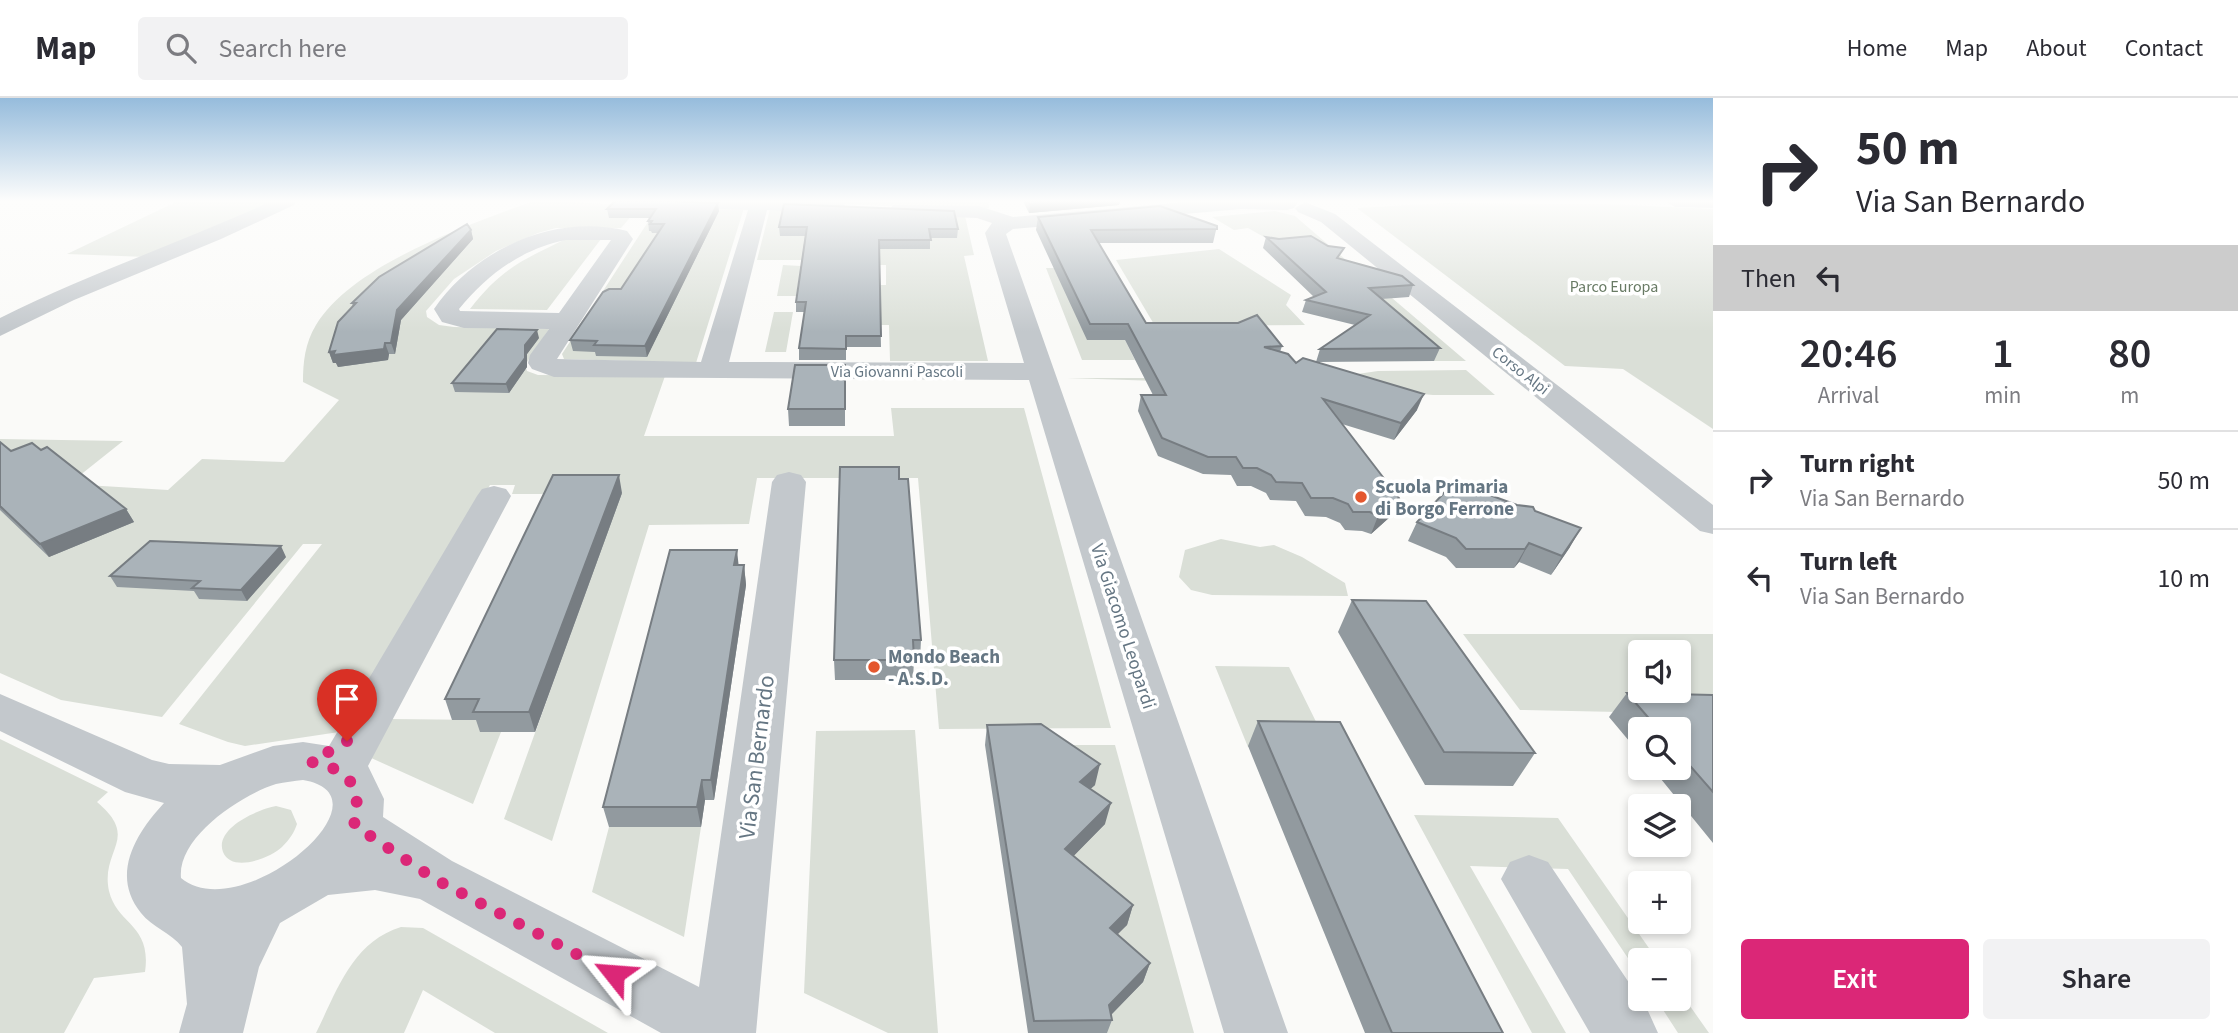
<!DOCTYPE html>
<html lang="en">
<head>
<meta charset="utf-8">
<style>
  body { margin:0; font-family:"Source Sans 3",sans-serif; background:#f2f2f3; color:#2b2b33; height:100vh; display:flex; flex-direction:column; font-size:26px; white-space:nowrap }
  * { box-sizing:border-box; margin:0 }
  p { font-size:23px; color:#7c7c81 }
  .icon { flex:none; width:38px; height:38px; fill:none; stroke:currentColor; stroke-width:2; stroke-linecap:round; stroke-linejoin:round }
  .map { position:relative; flex:1; overflow:hidden }
  .sheet { display:flex; flex-direction:column; background:#fff; width:525px }
  .sheet>* { flex:none }
  .banner { background:#fff; color:#2b2b33; overflow:hidden }
  .tools { position:absolute; left:1628px; top:542px; display:grid; gap:14px }
  .tools a { display:grid; place-items:center; width:63px; height:63px; border-radius:7px; background:#fff; box-shadow:0 4px 10px #0003; font-size:35px }
  .pin { position:absolute; display:grid; place-items:center; width:60px; height:60px; color:#fff; margin:-72px -30px; border-radius:50% 50% 50% 0; rotate:-45deg; box-shadow:0 0 7px #0007 }
  .pin .icon { rotate:45deg }
  .me { position:absolute; width:77px; margin:-38px; rotate:298deg; stroke-linejoin:round; filter:drop-shadow(0 0 5px #0008) }
  .turn { display:flex; align-items:center; gap:24px; height:147px; padding:0 28px; font-size:32px }
  .turn .icon { width:91px; height:91px; stroke-width:2.5 }
  .turn b { display:block; font-size:49px; line-height:60px }
  .then { display:flex; align-items:center; height:66px; padding:0 28px; background:#0003; gap:14px; font-size:26px }
  .eta { display:flex; justify-content:space-evenly; align-items:center; height:119px; text-align:center }
  .eta b { font-size:42px; font-weight:600; line-height:49px }
  .button { display:flex; gap:14px; margin-top:auto; padding:14px 28px }
  .button a { flex:1; height:80px; border-radius:7px; background:#db2777; color:#fff; font-size:28px; font-weight:600; line-height:80px; text-align:center }
  .button a+a { background:#f2f2f3; color:#2b2b33 }
  ul { padding:0; list-style:none }
  li { display:flex; align-items:center; gap:21px; height:98px; padding:0 28px; border-top:2px solid #e1e1e2 }
  li div { flex:1 }
  li b { display:block; font-size:26px }
  li em { font-style:normal }
  header { display:flex; align-items:center; gap:42px; box-sizing:border-box; height:98px; padding:0 35px; background:#fff; border-bottom:2px solid #e1e1e2 }
  header strong { font-size:33px }
  nav { display:flex; gap:38px; margin-inline-start:auto; font-size:24px }
  .search { width:490px; height:63px; background:#f2f2f3; display:flex; align-items:center; gap:18px; box-sizing:border-box; padding:0 24px; border-radius:7px; color:#7c7c81; font-size:26px }
  main { display:flex; flex:1; min-height:0 }
  .map>svg:first-child { display:block }
</style>
</head>
<body>
<header>
<strong>Map</strong>
<div class="search"><svg class="icon" aria-label="search" viewBox="0 0 24 24"><circle cx="10" cy="10" r="6"/><path d="M15 15l6 6"/></svg>Search here</div>
<nav><a>Home</a><a>Map</a><a>About</a><a>Contact</a></nav>
</header>
<main>
<div class="map">
<svg width="1713" height="935" viewBox="0 0 1713 935">
  <rect width="100%" height="100%" fill="#fafaf8"/>
  <!-- green -->
  <path fill="#dadfd7" fill-rule="evenodd" d="M178,103H282L214,134L147,159L67,156Z
    M533,103L641,107L621,130H556L538,135L496,153L454,181L426,213L427,219L439,227L454,229L549,231L525,267L527,273L538,277L665,278L644,338H894L891,310H1024L1111,630L939,631L918,380H757L749,426L649,427L552,743L504,721L621,396H512L515,387H490L350,626L339,634L245,648L228,644L179,626L322,446H303L162,619L61,602L0,575V341L123,343L69,386L168,392L202,361L284,364L339,302L303,284C303,264 305,245 316,227C353,166 469,127 533,103Z
    M745,103H988L989,110L979,111Z
    M1444,105L1608,106L1713,111V331L1623,271L1565,268L1357,110Z
    M659,107L744,110L696,265L564,261L562,256Z
    M770,111L965,118L974,157L964,158L988,263H890L889,227H855L856,187H886V167H856L855,162H757Z
    M1275,113L1295,118L1368,181L1285,151L1248,130L1234,132L1212,119Z
    M566,141H601L547,212L470,211C501,171 522,162 566,141Z
    M1219,151L1291,197L1286,207L1305,227L1155,228L1116,162Z
    M783,167L801,168L796,198H777Z
    M1046,170H1060L1125,242L1135,262H1082Z
    M1392,200L1466,263H1434L1365,202Z
    M774,214H793L786,254H765Z
    M1466,272L1495,297H1433L1341,289L1067,280H1330L1378,273Z
    M1221,441L1260,449L1274,447L1302,459L1345,485L1348,498L1212,497L1191,492L1179,479L1185,452Z
    M1463,536H1713V616L1520,612ZM1640,555H1678V593H1640Z
    M1215,568L1289,569L1329,650L1248,649Z
    M389,621L486,622L481,634H501L473,706L369,659Z
    M915,632L938,935H888L804,895L816,633Z
    M0,641L108,694L97,704C141,741 100,751 109,793C117,827 152,826 145,874L94,880L64,935H0Z
    M1043,647H1115L1194,935H1104Z
    M276,708L291,712L297,726C294,735 289,742 282,749C272,759 232,776 223,754C214,730 259,711 276,708Z
    M1414,717L1558,720L1658,863H1640V878L1568,771L1470,768L1566,935H1532Z
    M609,729H701L684,839L592,794Z
    M401,829L423,830L608,935H495L423,892L404,935H316C337,893 352,844 401,829Z
    M1678,891L1709,935H1678L1656,901H1678Z"/>
  <g fill="none" stroke-linecap="round" stroke-linejoin="round">
    <!-- minor -->
    <path fill="#c3c8cc" fill-rule="evenodd" d="M272,103H297L294,107L221,141L74,202L0,238V220C88,176 182,144 272,103Z
      M661,103H828L843,105L846,109L836,115L767,112L729,264L1024,265L985,135L992,125L977,120L900,117L890,111L893,107L979,108L1013,119L1198,103H1295L1297,106L1294,110L1287,112L1241,111L1013,131L1006,136L1288,935H1224L1029,282L554,279L532,271L528,265L530,257L549,231L464,230L442,224L434,211C475,151 555,115 627,133L633,141L557,261L701,264L748,112L671,109ZM566,142H611L559,215L460,213L459,211C487,177 521,151 566,142Z
      M1665,103H1713V110L1675,109Z
      M1305,104L1335,116L1713,407V436L1700,433L1321,124L1298,114L1295,110Z
      M789,374L801,377L806,384L756,935H661L420,801L375,792L328,797L280,825L259,869L243,935H179L187,906L182,849C171,835 152,829 141,815C110,777 136,735 164,705L125,694L0,633V596L152,662L169,666L220,667L273,648L303,644L329,648L477,398L482,391L494,388L506,391L511,398L368,668L384,701L383,719L452,763L699,889L772,384L777,377ZM303,682C398,698 240,830 181,780C177,739 241,697 276,686C285,684 294,683 303,682Z
      M1529,757L1548,764L1648,913L1658,935H1590L1501,781L1510,764Z"/>
  </g>
  <!-- wall -->
  <path fill="#929a9f" d="M615,103L719,113L647,259L596,258L595,254L573,253L570,242L621,191L658,135H652L651,133H649L648,123L650,120H609L607,111Z
    M888,103H949V104Z
    M1023,103H1120L1119,107L1029,115Z
    M1038,119L1217,128L1213,145H1099L1146,225L1282,248L1280,254L1296,265L1316,264L1320,251L1355,227L1302,214L1306,202L1314,199L1263,150L1266,139L1341,161L1413,187L1409,199L1382,201L1440,250L1434,263L1316,264L1417,312L1394,342L1342,326L1391,418L1371,436L1362,433L1345,432L1340,425L1326,419L1305,418L1296,403L1270,402L1266,395L1251,388H1237L1231,377L1203,376L1158,358L1138,313L1141,297H1153L1125,242H1087L1036,132Z
    M779,129L958,131L957,140H930V151H879L881,249H846V262H799V250L804,214H796V204L805,138H780Z
    M471,132L473,141L401,222L395,256H389L388,262L338,269L336,265H333L329,254L353,209L352,205Z
    M539,240L527,256V269L509,295L455,294L452,285Z
    M845,267V328H789L788,311Z
    M0,344L11,353L126,411L134,424L49,459L0,412Z
    M899,381L921,542L920,562H914L913,582H835L834,562Z
    M622,395L535,634H480L476,622H452L445,601Z
    M1535,413L1570,449L1551,477L1519,464L1514,470H1456L1446,459L1408,443L1417,424Z
    M286,459L247,503L199,501L194,493L117,489L110,478Z
    M738,467H744L746,487L714,702H705L701,729H609L603,709Z
    M1352,502L1535,655L1513,688L1425,687L1338,534Z
    M1627,595L1713,597V745L1652,670H1678V632H1640V656L1609,619Z
    M1258,623L1503,935H1365L1248,648Z
    M987,627L1095,687L1090,691L1105,726L1073,758L1133,807L1127,827L1117,836L1150,865L1143,884L1111,917L1112,922L1107,935H1028L985,647Z"/>
  <!-- shaded-wall -->
  <path fill="#777d82" d="M1068,103H1120L1119,107L1029,115L1030,106Z
    M718,105L719,113L647,259L645,248Z
    M471,132L473,141L401,222L395,256L391,245L397,212Z
    M537,232L539,240L527,256V269L509,295L506,286L525,247Z
    M385,245L389,256L388,262L338,269L336,265H333L329,254Z
    M1424,296L1417,312L1394,342L1401,325Z
    M619,377L622,395L535,634L529,614Z
    M1399,400L1391,418L1371,436L1378,418Z
    M126,411L134,424L49,459L40,446Z
    M1581,430L1570,449L1551,477L1562,458Z
    M1529,445L1519,464L1514,470L1525,451Z
    M281,448L286,459L247,503L241,492Z
    M737,452L739,471L734,467Z
    M744,467L746,487L714,702L711,682Z
    M1100,666L1095,687L1076,704L1080,684Z
    M702,682L705,702L701,729L697,709Z
    M1111,705L1105,726L1060,772L1065,751Z
    M1133,807L1127,827L1104,850L1110,830Z
    M1150,865L1143,884L1106,922L1109,907Z"/>
  <!-- building -->
  <path fill="#aab3b9" stroke="#777d82" stroke-width="2" d="M615,103H672L718,105L645,248L594,247L597,243L570,242L603,194L609,191H621L664,126H650L652,123H648L656,111H607Z
    M1028,103H1068L1030,106Z
    M784,106L954,113L958,131H929L931,142H879L881,238H846V251L799,250L806,204H796L807,129H779Z
    M1160,108L1217,128V131L1091,132L1146,225H1238L1257,217L1282,248L1264,249L1288,256L1296,265L1303,260L1424,296L1401,325L1323,301L1399,400L1378,418L1370,414H1353L1348,406L1333,400H1311L1302,385L1276,384L1271,377L1257,370H1243L1236,359H1208L1162,340L1141,297H1166L1128,226H1090L1038,119Z
    M467,126L471,132L397,212L391,245H385L384,251L333,257L335,253L329,254L338,224L356,205H352L379,179Z
    M1311,138L1328,148L1344,150L1337,160L1402,178L1413,187L1369,190L1440,250L1320,251L1370,217L1306,202L1326,194L1266,139L1279,141Z
    M497,231L537,232L525,247V260L506,286L452,285Z
    M795,267H845V311H788Z
    M0,344L11,353L32,345L41,352L47,349L126,411L40,446L0,408Z
    M840,369H899V381H908L921,542H913L914,562H834Z
    M553,377H619L529,614H473L479,601H445Z
    M1454,384L1517,407L1533,409L1535,413L1581,430L1562,458L1529,445L1525,451H1466L1456,440L1417,424Z
    M150,443L281,448L241,492L192,490L200,483L110,478Z
    M670,452H737L734,467H744L711,682H702L697,709H603Z
    M1352,502L1426,503L1535,655L1444,654Z
    M1627,595L1713,597V694L1678,654V632H1659Z
    M1258,623L1340,624L1503,935H1392Z
    M1041,626L1100,666L1080,684L1111,705L1065,751L1133,807L1110,830L1150,865L1109,907L1112,922L1034,923L987,627Z"/>
  <!-- sky -->
  <linearGradient id="sky" x2="0" y2="1"><stop stop-color="#96bcdc"/><stop offset="0.44" stop-color="#fdfdfc"/><stop offset="1" stop-color="#fdfdfc" stop-opacity="0"/></linearGradient>
  <rect width="1713" height="234" fill="url(#sky)"/>
  <g fill="none" stroke-linecap="round" stroke-linejoin="round">
    <!-- route -->
    <path stroke="#db2777" stroke-width="12" stroke-dasharray="0 21.6" d="M347,643L311,664C350,671 363,689 354,727L433,780L614,876"/>
  </g>
  <!-- markers -->
  <g fill="#e4572e" stroke="#fff" stroke-width="2.5">
    <circle cx="1361" cy="399" r="7"/>
    <circle cx="874" cy="569" r="7"/>
  </g>
  <g text-anchor="middle" stroke-width="7" stroke-linejoin="round" paint-order="stroke">
    <!-- far-park labels -->
    <g font-size="16" fill="#687a64" stroke="#fff">
      <text x="1614" y="194">Parco Europa</text>
    </g>
    <!-- far-street labels -->
    <g font-size="16" fill="#657683" stroke="#fff">
      <text transform="translate(1521 272) rotate(38)" y="6">Corso Alpi</text>
      <text x="897" y="279">Via Giovanni Pascoli</text>
    </g>
    <!-- poi labels -->
    <g font-size="19" font-weight="bold" fill="#657683" stroke="#fff" text-anchor="start">
      <text x="1375" y="395">Scuola Primaria<tspan x="1375" dy="22">di Borgo Ferrone</tspan></text>
      <text x="888" y="565">Mondo Beach<tspan x="888" dy="22">- A.S.D.</tspan></text>
    </g>
    <!-- street labels -->
    <g font-size="19" fill="#657683" stroke="#fff">
      <text transform="translate(1124 528) rotate(72)" y="7">Via Giacomo Leopardi</text>
    </g>
    <!-- near-street labels -->
    <g font-size="23" fill="#657683" stroke="#fff">
      <text transform="translate(756 659) rotate(-83)" y="8">Via San Bernardo</text>
    </g>
  </g>
</svg>
<div class="tools">
<a><svg class="icon" aria-label="sound" viewBox="0 0 24 24"><path d="M4 9h4l5-4v14l-5-4H4zM17 9q2 3 0 6"/></svg></a>
<a><svg class="icon" aria-label="search" viewBox="0 0 24 24"><circle cx="10" cy="10" r="6"/><path d="M15 15l6 6"/></svg></a>
<a><svg class="icon" aria-label="layers" viewBox="0 0 24 24"><path d="M12 4l9 5-9 5-9-5zM3 14l9 5 9-5"/></svg></a>
<a>+</a>
<a>−</a>
</div>
<div class="pin" style="left:347px;top:643px;background:#d93025"><svg class="icon" aria-label="arrive" viewBox="0 0 24 24"><path d="M6 21V4h12l-3 4 3 4H6"/></svg></div>
<svg class="me" style="left:614px;top:876px" viewBox="-20 -20 40 40"><path d="M0-17L14 15 0 8-14 15z" fill="#db2777" stroke="#fff" stroke-width="4"/></svg>
</div>
<section class="sheet">
<div class="banner">
<div class="turn"><svg class="icon" aria-label="right" viewBox="0 0 24 24"><path d="M7 20v-9h11M14 6l5 5-5 5"/></svg><div><b>50 m</b>Via San Bernardo</div></div>
<div class="then">Then<svg class="icon" aria-label="left" viewBox="0 0 24 24"><path d="M17 20v-9H6M10 6l-5 5 5 5"/></svg></div>
</div>
<div class="eta">
<div><b>20:46</b><p>Arrival</p></div>
<div><b>1</b><p>min</p></div>
<div><b>80</b><p>m</p></div>
</div>
<ul>
<li><svg class="icon" aria-label="right" viewBox="0 0 24 24"><path d="M7 20v-9h11M14 6l5 5-5 5"/></svg><div><b>Turn right</b><p>Via San Bernardo</p></div><em>50 m</em></li>
<li><svg class="icon" aria-label="left" viewBox="0 0 24 24"><path d="M17 20v-9H6M10 6l-5 5 5 5"/></svg><div><b>Turn left</b><p>Via San Bernardo</p></div><em>10 m</em></li>
</ul>
<div class="button"><a>Exit</a><a>Share</a></div>
</section>
</main>
</body>
</html>
